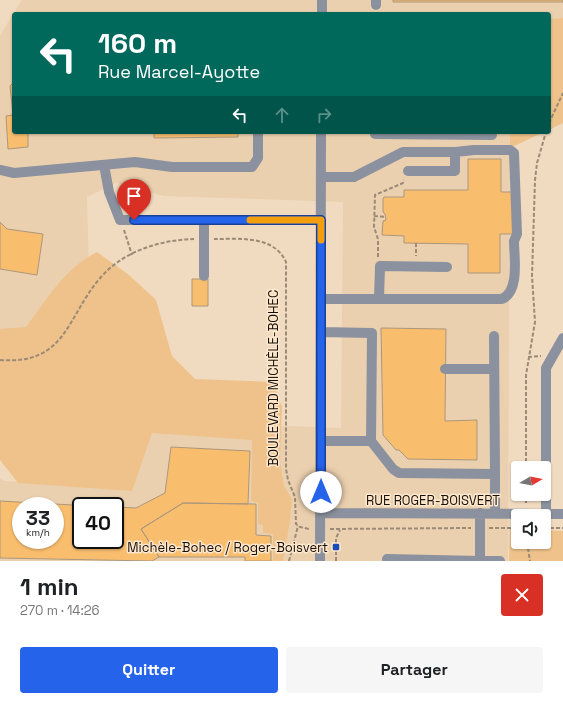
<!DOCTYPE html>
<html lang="fr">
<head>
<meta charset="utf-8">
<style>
  body { margin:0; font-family:"Space Grotesk",sans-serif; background:#f6f6f6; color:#202124; height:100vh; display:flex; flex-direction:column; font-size:15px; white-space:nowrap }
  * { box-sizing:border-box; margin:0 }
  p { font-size:13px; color:#757577 }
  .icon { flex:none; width:22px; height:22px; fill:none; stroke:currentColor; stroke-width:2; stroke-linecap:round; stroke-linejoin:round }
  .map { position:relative; height:561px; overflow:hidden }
  .drawer { display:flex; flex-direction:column; background:#fff; flex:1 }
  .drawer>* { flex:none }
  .hud { position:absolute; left:12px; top:12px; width:539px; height:122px; border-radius:4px; box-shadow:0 1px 3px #0004; background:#00695c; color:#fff; overflow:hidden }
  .needle { width:26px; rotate:80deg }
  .tools { position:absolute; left:511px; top:461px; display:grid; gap:8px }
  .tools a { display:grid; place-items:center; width:40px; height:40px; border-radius:4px; background:#fff; box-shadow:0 1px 3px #0004; font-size:20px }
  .speed { position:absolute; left:12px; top:497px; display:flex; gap:8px; font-size:20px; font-weight:700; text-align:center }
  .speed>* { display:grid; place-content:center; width:52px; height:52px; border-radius:50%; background:#fff; box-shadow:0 1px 3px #0004; line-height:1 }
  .speed small { font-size:10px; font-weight:400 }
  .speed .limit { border:2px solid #111; border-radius:6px; background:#fff; color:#111 }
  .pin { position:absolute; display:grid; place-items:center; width:34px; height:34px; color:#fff; margin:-41px -17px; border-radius:50% 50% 50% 0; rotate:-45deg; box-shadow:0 0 4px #0007 }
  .pin .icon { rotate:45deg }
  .me { position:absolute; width:44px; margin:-22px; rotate:0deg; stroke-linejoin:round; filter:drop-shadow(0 0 3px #0008) }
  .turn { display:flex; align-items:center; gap:14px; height:84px; padding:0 20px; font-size:18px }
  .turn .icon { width:52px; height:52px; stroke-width:2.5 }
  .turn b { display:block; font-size:28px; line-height:34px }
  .lanes { display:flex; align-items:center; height:38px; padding:0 20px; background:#0003; justify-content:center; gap:20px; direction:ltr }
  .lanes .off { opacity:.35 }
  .round { display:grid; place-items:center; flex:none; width:42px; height:42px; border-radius:4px; background:#f6f6f6 }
  .head { display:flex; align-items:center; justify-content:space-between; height:68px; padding:0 20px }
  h1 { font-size:24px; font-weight:700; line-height:30px }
  .primary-button { display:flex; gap:8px; margin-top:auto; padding:8px 20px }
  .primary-button a { flex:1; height:46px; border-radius:4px; background:#2563eb; color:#fff; font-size:16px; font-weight:700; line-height:46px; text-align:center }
  .primary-button a+a { background:#f6f6f6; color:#202124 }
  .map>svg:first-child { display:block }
</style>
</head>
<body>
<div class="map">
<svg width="563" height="561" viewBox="0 0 563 561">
  <rect width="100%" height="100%" fill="#f1dbc0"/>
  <!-- built -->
  <path fill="#ebd0af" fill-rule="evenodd" d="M22,0H563V18L549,19V14H14V132H510L508,561H0V478L4,481L123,486L156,421L341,428L343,202L164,196L116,183L87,197L89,266L27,334L0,336V35ZM21,506H55V540H21ZM81,506H115V540H81Z"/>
  <!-- green -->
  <path fill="#eec28a" d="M563,18V123L549,130V19Z
    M510,132H544L510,148Z
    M97,252L129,275L156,300L172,356L195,379L273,382L282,407L280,461L284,486L292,499L290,521L283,561H273V534L263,533V525L258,524V503L251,501L252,440L152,433L132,491L18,483L0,460V329L26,327C47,299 65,268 97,252Z
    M510,529H518V542H544V530L563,531V561H509Z"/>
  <!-- building -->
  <path fill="#f9bd6e" stroke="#ab977d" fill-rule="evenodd" d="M393,0H563V2H393Z
    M14,82V132H31H28V147L8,149L6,116L13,115L10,86Z
    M154,132H238V137L154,138Z
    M468,159H501V192H513V234H500V273H468V244L404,243V236L382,235L383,221L386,220L385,214L383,212V199L384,197H404V190H468Z
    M0,222L7,229L43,234L37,275L0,269Z
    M192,279H208V306H192Z
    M381,328L446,329L445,421L477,420V460L408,459L399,450H396L383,435Z
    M171,447L250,451L248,504L183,503L141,529L159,557L152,561L0,558V501L91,506H81V540H115V507L136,508L165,493ZM21,506H55V540H21Z
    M183,503L256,504V535L271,536V561H245V557H159L141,529Z"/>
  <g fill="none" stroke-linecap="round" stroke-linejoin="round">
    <!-- path -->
    <path stroke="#9a8a76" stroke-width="2" stroke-dasharray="4 2" stroke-linecap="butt" d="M549,123L563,93
      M374,216L386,217
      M124,230L132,255
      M214,239C239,239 274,235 286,262V469L288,480L295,497L296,524L300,527L309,529
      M416,243V256
      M378,257V239L374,227L375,195L403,183L404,180
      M528,357L541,356
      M0,360C67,365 66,317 101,277C124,251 160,240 194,239
      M526,468V375L535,322L532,276L535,180L537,163L546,132
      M526,494V503
      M489,528H518
      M544,528H563
      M330,529L471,528
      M527,542L530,561
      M289,561L298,526
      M336,561V538L340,530"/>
    <!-- minor -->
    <path stroke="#8b919e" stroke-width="10" d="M376,5V0
      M322,14V0
      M375,132V134L492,135V132
      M104,165L109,192L120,220H321
      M0,170L14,173L135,162L172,167H252L258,158V132
      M321,177H354L403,152H455V171H408
      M204,276V220
      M321,299H502C520,291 514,257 514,241L517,234L514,153L510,150H474L455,152
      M379,299L380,266L447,267
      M321,332L372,333L371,441L393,469L399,473L495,474V513
      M494,336L495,474
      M445,369H494
      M321,441H371
      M321,513L563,514
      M546,513V368L563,338
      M387,559L480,561V513
      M320,561L321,132
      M480,561H500"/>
  </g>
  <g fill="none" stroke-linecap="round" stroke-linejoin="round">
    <!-- route casing -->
    <g stroke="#184099" stroke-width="10">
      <path id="route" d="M134,220H321V492"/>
    </g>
    <!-- route -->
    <use href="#route" stroke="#2563eb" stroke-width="7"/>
    <!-- slow -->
    <path stroke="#f59e0b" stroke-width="7" d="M250,220H321V240"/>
  </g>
  <!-- markers -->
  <rect fill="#1a4cb9" stroke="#ffe8cd" stroke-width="1.5" x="332" y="543" width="8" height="8" rx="2"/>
  <g text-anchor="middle" stroke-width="3" stroke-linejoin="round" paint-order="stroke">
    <!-- street labels -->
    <g font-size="13" fill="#160f06" stroke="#ffe8cd">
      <text transform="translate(273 378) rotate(-90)" y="5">BOULEVARD MICHÈLE-BOHEC</text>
      <text x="433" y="505">RUE ROGER-BOISVERT</text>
    </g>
    <!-- poi labels -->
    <g font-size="13" fill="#160f06" stroke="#ffe8cd" text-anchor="end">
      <text x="328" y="552">Michèle-Bohec / Roger-Boisvert</text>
    </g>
  </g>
</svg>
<div class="tools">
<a><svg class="needle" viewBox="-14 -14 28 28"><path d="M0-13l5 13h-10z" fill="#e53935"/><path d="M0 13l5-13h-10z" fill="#757577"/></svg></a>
<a><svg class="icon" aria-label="sound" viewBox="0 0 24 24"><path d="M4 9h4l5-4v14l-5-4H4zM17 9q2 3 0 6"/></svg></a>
</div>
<div class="speed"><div>33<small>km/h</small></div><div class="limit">40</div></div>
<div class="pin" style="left:134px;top:220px;background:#d93025"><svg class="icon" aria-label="arrive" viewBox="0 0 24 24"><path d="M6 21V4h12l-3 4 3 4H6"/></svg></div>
<svg class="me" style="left:321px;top:492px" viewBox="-20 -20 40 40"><circle r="19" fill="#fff"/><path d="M0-13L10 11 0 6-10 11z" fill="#2563eb"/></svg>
<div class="hud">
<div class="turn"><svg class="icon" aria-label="left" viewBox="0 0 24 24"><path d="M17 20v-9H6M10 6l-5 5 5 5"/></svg><div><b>160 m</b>Rue Marcel-Ayotte</div></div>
<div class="lanes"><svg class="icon" aria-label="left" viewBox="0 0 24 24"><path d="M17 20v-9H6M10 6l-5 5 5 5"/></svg><svg class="icon off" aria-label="ahead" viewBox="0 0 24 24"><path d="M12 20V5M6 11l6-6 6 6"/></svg><svg class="icon off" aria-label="right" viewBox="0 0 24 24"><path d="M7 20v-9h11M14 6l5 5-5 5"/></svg></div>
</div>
</div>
<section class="drawer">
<div class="head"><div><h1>1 min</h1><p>270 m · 14:26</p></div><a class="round" style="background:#d93025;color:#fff"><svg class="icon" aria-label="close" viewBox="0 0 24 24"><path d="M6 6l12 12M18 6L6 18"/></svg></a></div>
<div class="primary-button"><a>Quitter</a><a>Partager</a></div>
</section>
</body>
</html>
